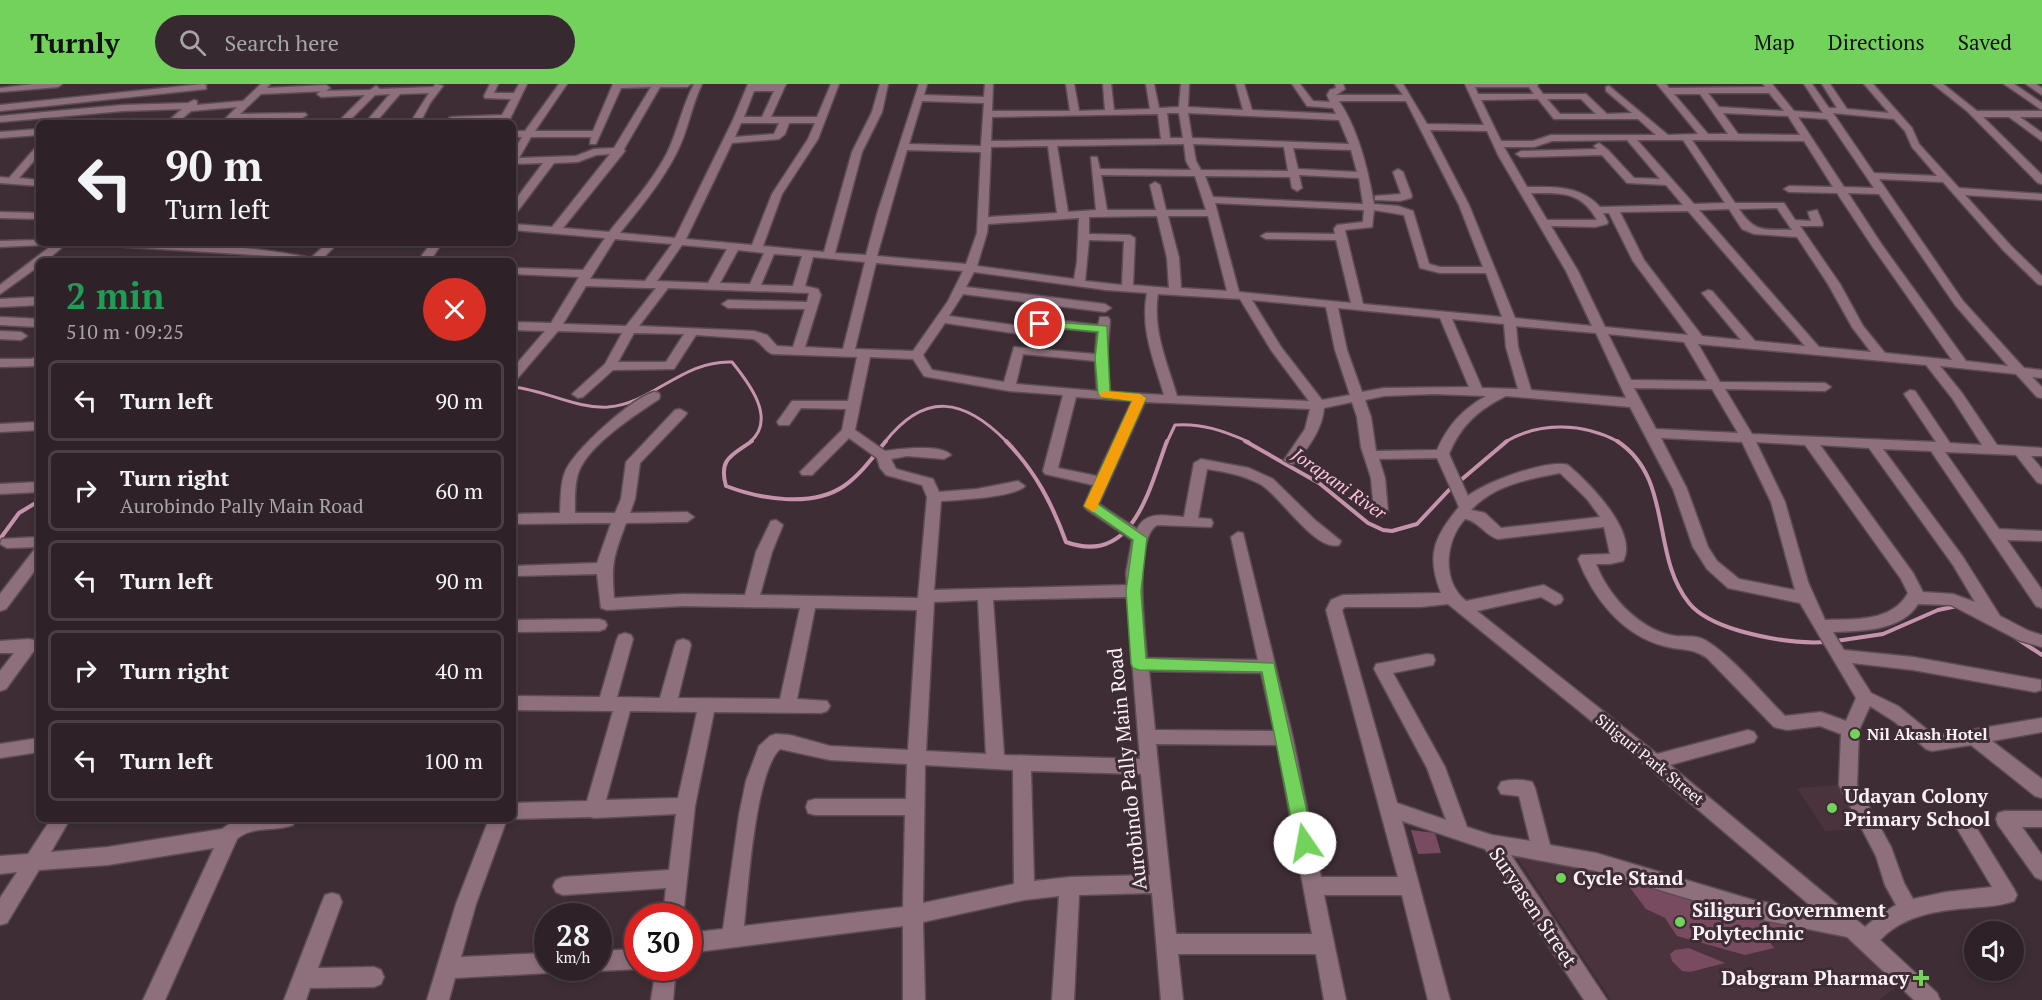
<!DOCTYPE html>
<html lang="en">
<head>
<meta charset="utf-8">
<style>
  body { margin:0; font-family:"PT Serif",serif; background:#362a30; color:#f1f3f6; height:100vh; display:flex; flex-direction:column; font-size:22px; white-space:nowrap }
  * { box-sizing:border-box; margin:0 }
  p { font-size:20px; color:#a7a4a8 }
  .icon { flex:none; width:33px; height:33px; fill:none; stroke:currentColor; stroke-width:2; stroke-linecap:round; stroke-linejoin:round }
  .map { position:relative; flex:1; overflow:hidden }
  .panel { position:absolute; left:36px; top:174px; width:480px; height:564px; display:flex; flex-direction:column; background:#2e2228; border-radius:9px; box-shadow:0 3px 9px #0003,0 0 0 2px #493f45 }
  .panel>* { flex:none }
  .hud { position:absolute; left:36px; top:36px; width:480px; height:126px; border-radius:9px; box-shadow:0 3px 9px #0003,0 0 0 2px #493f45; background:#2e2228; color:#f1f3f6; overflow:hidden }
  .buttons { position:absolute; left:1964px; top:837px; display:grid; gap:12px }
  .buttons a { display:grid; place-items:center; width:60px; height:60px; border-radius:50%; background:#2e2228; box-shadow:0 3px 9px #0003,0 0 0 2px #493f45; font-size:30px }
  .speed { position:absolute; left:534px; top:819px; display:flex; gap:12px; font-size:30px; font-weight:700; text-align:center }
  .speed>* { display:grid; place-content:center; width:78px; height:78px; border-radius:50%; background:#2e2228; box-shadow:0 3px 9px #0003,0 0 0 2px #493f45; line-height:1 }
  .speed small { font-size:15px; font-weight:400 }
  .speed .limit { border:9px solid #d22; background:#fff; color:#111 }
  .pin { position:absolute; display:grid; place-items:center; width:51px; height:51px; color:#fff; margin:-26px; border:3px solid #fff; border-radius:50%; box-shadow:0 2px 6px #0007 }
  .me { position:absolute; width:66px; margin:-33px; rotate:348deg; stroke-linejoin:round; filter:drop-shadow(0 0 4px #0008) }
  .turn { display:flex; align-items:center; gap:21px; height:126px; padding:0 30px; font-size:27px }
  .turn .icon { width:78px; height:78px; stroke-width:2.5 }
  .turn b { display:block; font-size:42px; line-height:51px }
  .round { display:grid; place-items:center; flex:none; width:63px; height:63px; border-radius:32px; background:#362a30 }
  .summary { display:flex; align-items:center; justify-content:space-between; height:102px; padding:0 30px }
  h1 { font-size:36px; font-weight:700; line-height:45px; color:#1e9e55 }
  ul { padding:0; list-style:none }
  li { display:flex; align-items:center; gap:18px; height:81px; margin:0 12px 9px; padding:0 18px; border:3px solid #493f45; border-radius:9px }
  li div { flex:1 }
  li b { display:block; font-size:22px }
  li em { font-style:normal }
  header { display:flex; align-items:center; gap:36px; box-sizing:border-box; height:84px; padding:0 30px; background:#73d25c; color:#111 }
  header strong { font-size:28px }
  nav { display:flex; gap:33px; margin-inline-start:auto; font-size:21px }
  .search { width:420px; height:54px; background:#362a30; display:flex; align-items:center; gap:15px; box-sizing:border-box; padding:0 21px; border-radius:33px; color:#a7a4a8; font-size:22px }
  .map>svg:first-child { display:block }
</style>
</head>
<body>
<header>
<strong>Turnly</strong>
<div class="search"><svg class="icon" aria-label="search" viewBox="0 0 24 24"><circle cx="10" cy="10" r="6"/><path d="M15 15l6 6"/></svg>Search here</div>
<nav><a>Map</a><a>Directions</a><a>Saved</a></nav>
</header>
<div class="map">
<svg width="2042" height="916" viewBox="0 0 2042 916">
  <rect width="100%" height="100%" fill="#3e2d35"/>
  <!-- built -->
  <path fill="#4b333e" d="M1839,701L1866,745L1825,747L1797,704Z
    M1512,766L1846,848L1901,900L1878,916H1611Z"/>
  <!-- green -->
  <path fill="#784b61" d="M1411,746L1435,749L1441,769L1418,770Z
    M1618,788L1800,840L1769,857L1774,864L1745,871L1677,852L1665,834L1646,825Z
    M1688,864L1691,865L1725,879L1690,888L1682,887L1672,877L1670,870L1675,866Z"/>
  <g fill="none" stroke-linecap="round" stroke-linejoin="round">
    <!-- stream-far1 -->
    <path stroke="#c593ab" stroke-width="3" d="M513,303C545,306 576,325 608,323C654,319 682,276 732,278C749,299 777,335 750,358
      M885,358C925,307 964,314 1007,358
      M1167,358L1175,341C1202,339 1224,347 1249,358
      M1505,358C1540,337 1584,339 1619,358"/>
    <!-- stream -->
    <path stroke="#c593ab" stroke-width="4" d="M752,357C733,371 718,374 726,402C760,415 812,424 844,402C861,390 873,373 886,357
      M1006,357C1035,387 1052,419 1066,458C1134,483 1150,402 1167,357
      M1245,357L1319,399L1368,439L1383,446L1392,447L1417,440L1448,407L1507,357
      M1617,357C1674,394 1650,471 1689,519C1701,534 1723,542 1740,547C1769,555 1797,560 1826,558
      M0,455L19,429L39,417
      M2016,554L2042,571
      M1836,557L1883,550L1938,526L1957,522"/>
    <!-- minor casing -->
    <g stroke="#5c4c54" stroke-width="3">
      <path id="minor" d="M33,0H62L58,3L0,8V4Z
        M203,0L206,1V5L0,27V21Z
        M261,0H270L267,4L326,1L330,4L326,7L261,10L240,30L305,29L307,31L302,34L235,36L231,39H225V35L237,23L191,27L177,39H166L182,25L123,27L0,38V32L123,21L188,19L194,16L197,17V21L243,17Z
        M436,0L443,2L430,19L420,39H410L429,9L400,10L375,39H365L390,10L375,11L347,39H337L365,11L321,13L317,10L321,7L370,6L376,2L380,5L433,3Z
        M490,0H498L494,9H514L519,0H527L508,39H498L499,37L449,38V34L452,33L502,31L511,15L485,14L484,12Z
        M559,0H567L535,47H593L613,0H691L687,3H660L624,65L625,67L563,144L609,148C629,123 652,98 667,69C678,47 682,22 694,0H702C691,22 688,48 676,70C661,99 640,124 620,149L675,154L733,36L748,0H786L771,33H817L831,0H839L818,55L782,110L763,162L824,168L852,68L872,28L880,0H888L882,28L862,68L835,169L866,171L877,130L919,0H927L924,11L984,13L985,0H993L992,27H1070L1066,0H1074L1079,27L1105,26L1103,0H1111L1114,26L1150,25L1146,0H1154L1159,24L1179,23L1181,0H1189L1188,23L1243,26L1236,0H1244L1252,26L1336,30L1333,24L1307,22L1292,0H1300L1313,17L1330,18L1327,11L1330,6L1336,4L1335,0H1343L1345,5L1336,11H1403L1395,0H1403L1427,40L1484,41L1465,0H1538L1537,2L1543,10H1586L1607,30L1632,29L1606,7V3L1609,2L1668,51L1698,50L1657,0H1666L1669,4L1765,3L1763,0H1772L1794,27L1823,29L1804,0H1812L1829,24H1837L1822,0H1830L1847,25L1889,29L1864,0H1873L1912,44L1919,60L1959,104L2042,110V116L1965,111L2011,162L2042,192V201L2038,200L2003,166L1943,98L1879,95L1963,217L2024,284L2042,286V294L2032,293L2042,303V314L2037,313L2016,290L1940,282L1962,309L1997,361L2042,364V372H2031L2042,385V400L2037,398L2016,371L1945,368L1999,445L2042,447V457L2007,456L2042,506V524L2036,522L1931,367L1883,365L1963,473L2000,532L2029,547L2042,551V563L2018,556L1951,521L1918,520C1902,547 1861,547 1833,548L1844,566L1913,573L2041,596V606L2035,608L1913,586L1852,579L1871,609L1898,622L1935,652L2042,634V648L1992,657L2042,695V714L2035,712L1971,661L1932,667L1926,665L1895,638L1870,622L1859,646L1857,701L1891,763L1904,799L1913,815L1946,808L1992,803L1955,741L1957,735L1964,733L1971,735L2014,805L2017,811L2014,817C2003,821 1992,822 1981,823C1944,826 1907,828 1880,856L1937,909L1940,916H1914L1847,853L1753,834L1596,787L1511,771L1607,916H1584L1485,765L1402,737L1450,916H1428L1402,811H1324L1346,916H1324L1316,870H1178L1183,916H1161L1152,809L1079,811L1074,916H1052L1059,812L1024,816L923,838L925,916H903V842L688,869V849L723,845L739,731L746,697L759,662L770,652L776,650L790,651L830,662L908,666L917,526L815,524L797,615L827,617L830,622L827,627L821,629L714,628L695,722L683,832H663L666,804L563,811L556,808L553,802L556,796L563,793L669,786L676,730L594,734L590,733L513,735V719L587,717L613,627L513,626V612L600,613L617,555L619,551L625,549L631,551L633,555L617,613L660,614L675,561L677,557L683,555L689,557L691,561L678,614L780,615L800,524L683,522L607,526L601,524L597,490L513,492V482L597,479L611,439L513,440V430L560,429C561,416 560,400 565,388C574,366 632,314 654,308L659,309L660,312L659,315C635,331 590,360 579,387C574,400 575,416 575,429H615L621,415L626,378L675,326L680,325L687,329L685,332L640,379L635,415L630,429L687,428L694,433L687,438L626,439C614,472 611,478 614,514L683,510L745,511L756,468L771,437L776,436L783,441L772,468L760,511L918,514L927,413L922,401L886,391L880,384L877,374L849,354L812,391H802L800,388L842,346L846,325L801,324L789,341H779L777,338L792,317H848L857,273L773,270C764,268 762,258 753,255L696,251L674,285L613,286L583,313L578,314L572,310L605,280L622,249L558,247L517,295L513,296V284L545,247L513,246V238L551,239L579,193L513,190V184L583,186L605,154L513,146V140L552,143L610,70L596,71L578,78L554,79L517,128L513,129V119L543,79L513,80V68L522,53H513V47H525ZM651,3L614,64L594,65L576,72L519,74L531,53H591L590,60H596L621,4ZM1475,3H1529L1534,10H1478ZM754,7H774L762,33H744ZM1708,9H1769L1784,27L1719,23ZM1674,10H1700L1728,50H1708ZM1538,15L1554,35H1638L1656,51H1551L1533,57H1501L1481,16ZM1547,15H1581L1596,30H1560ZM922,17L984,19L981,62L909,60ZM1339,17H1406L1459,121L1483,183H1440L1429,180L1413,127L1398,122L1374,120C1368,85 1358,45 1339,17ZM1167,29H1179L1183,54H1170ZM1188,29L1339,36L1349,60L1192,54ZM1723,29L1788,32L1800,51L1738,50ZM1833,29L1894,35L1905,47L1912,63L1937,92L1874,89ZM1158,30L1161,55L991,57L992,33ZM1798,33L1827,35L1874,104L1844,103ZM741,39H779L774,50L735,53ZM789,39H815L808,55L772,110L752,161L686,155L732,59L779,55L785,50ZM1430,46L1487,47L1498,71L1566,187L1592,242L1515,234L1469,121ZM1627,56L1660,95L1634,94L1608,66L1599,59L1594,62L1597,65L1521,67L1516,70L1521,73L1602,71L1627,99L1666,101L1683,121L1600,123C1580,101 1554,103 1527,103L1504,63H1534L1552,57ZM1637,56H1683L1725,119L1694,120ZM1692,56L1804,57L1833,103L1789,102L1784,105L1789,108L1837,109L1872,162L1952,276L1885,269L1863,242L1840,200L1800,142H1822L1823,140L1817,126L1808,128L1811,137L1795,136L1784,119H1735ZM1184,60L1186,77L1191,86L1100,85L1097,73H1091L1096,126L1068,128L1057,62ZM1193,60L1284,63L1288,87L1201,86L1196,77ZM1048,62L1057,129L988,133L991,63ZM1293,64L1351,66L1357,88L1298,85ZM907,66L981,68L977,149L966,180L877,172ZM1101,91L1195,92L1206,126H1166L1160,101L1155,98L1150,101L1156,126H1107ZM1299,91L1359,94L1363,120L1213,113L1205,92L1290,93L1292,104L1297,107L1302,104ZM1531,109C1562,109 1581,107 1597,136H1547ZM1848,109L1879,110L1955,221L2008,282L1966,277L1882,161ZM1215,119L1364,126L1363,138L1337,141L1334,145L1335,150L1266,149L1261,152L1266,155L1336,156L1351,219L1239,208ZM1777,124L1792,146C1764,145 1756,150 1739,125ZM1729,125L1742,145L1754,150L1797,153L1828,200L1852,243L1871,268L1819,263L1699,126ZM1374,126L1404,131L1420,184L1440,189H1486L1502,233L1363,220L1345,146L1372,143ZM1688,127L1805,262L1755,257L1712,207L1708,206L1702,209L1741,256L1702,252L1644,176L1620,128ZM1603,129H1609L1633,177L1688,251L1605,243L1578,187L1551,142L1595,143L1607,140L1608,138ZM1157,132L1167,174L1169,204L1133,201L1135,154L1130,151L1089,150V133ZM1168,132H1208L1227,207L1181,204L1179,174ZM1079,134L1077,178L1074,195L977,182L987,149L988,140ZM615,155L672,160L645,197L590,195ZM1089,156L1124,157L1122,201L1085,197ZM682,161L727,165L708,199L657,197ZM738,166L764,169L750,200L720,199ZM774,170L802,172L793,202L761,201ZM813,173L865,178L843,265L805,263L821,211L818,205L805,202ZM876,179L963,187L948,217L913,267L855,265ZM974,188L1106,206L1147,209C1140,246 1154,276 1164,311L1110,308L1107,274L1110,236L1108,233H1100L1098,241L1047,235L1020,242L949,232L963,210L1105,228L1111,224L1105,220L966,203ZM586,202L648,204H656L626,242L563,240ZM668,204L809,209L807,218L728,216L722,220L728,224L805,225L793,263L777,262L767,251L754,247L639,242ZM1158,210L1240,215L1271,266L1309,317L1177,312C1167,278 1152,246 1158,210ZM1252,216L1326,223L1335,266L1350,311L1322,316L1281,263ZM1338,224L1440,234L1469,303L1384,304L1362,308L1347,266ZM1452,235L1504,240L1506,263L1518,305L1482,304ZM945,239L1020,250L1047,243L1097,248L1095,270L1014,263L1004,298L932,286L923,271ZM1516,242L1596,249L1626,314L1531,306L1518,263ZM634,249L684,250L666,278H618ZM1608,250L1684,258L1707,297L1631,296ZM1698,260L1926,281L1952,314L1982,361L1950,359L1915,307L1910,306L1904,310L1936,358L1752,350L1725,305L1825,307L1831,303L1825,299L1720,298ZM1023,270L1095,277L1097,307L1016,300ZM870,273L913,275L924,292L928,293L1009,307L1063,311L1043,387L1045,390L1093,401L1084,422L1086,425L1132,456L1126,489L1127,501L934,506L941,417C957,416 1016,413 1025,402L1018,397L977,405L939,408L933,395L896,385L891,375L907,372L944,375L951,371C941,360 900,365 885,367L855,346ZM1634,304L1712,305L1738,349L1656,345ZM1434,310L1486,312C1463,325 1448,341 1437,366L1376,367L1371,333L1365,316L1384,312ZM1506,312L1630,323L1673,405L1693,463L1707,485L1728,504L1800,519L1856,614L1846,637L1821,628L1785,632C1762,609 1732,572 1705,556C1695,550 1681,554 1670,551C1637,543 1608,511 1596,480H1610L1623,477C1639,448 1588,398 1568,381C1547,375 1486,398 1468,412L1449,370C1461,341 1478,326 1506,312ZM1076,313L1132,317L1097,392L1058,384ZM1145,318L1310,325L1305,345L1284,376L1291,380L1296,379C1309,362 1322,346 1324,324L1352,318L1357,333L1361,363L1371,394L1374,428L1381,433L1388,428L1385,394L1379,375L1437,374L1459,423C1434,453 1426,471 1441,509L1343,511L1331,516L1326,526L1398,793H1321L1293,654L1243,449L1238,448L1231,453L1258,576L1147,574C1145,548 1133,456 1157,441L1211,443L1213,439L1211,435L1198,434L1207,385C1226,388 1243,391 1260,400C1280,411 1315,468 1339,461L1341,457L1315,436L1273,395L1249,384L1201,375L1194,379L1184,433C1166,432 1146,426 1137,445L1099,420ZM1661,354L1742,358L1771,418L1795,506L1739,495L1717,477L1708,463L1687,405ZM1756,358L1805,361L1901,495L1908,509C1892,538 1855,535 1825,536L1808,498L1785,418ZM1820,361L1869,364L1953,481L1975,518L1953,510L1923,508L1913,489ZM1560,389L1587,415L1600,433L1501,444L1485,429L1471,426C1494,401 1528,395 1560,389ZM1465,435C1479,437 1484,451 1498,455L1604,443L1610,470L1581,471L1578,475C1593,514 1622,551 1664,562C1682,567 1691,563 1707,574L1774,643L1787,646L1820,642L1841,650L1839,701L1876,772L1885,801L1896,821L1879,831L1865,843L1670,681L1754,658L1757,653L1754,648L1748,646L1657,670L1477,527L1541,513L1555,521L1561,519L1563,515L1561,511L1544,501L1466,517C1441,497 1445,457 1465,435ZM1127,513L1140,675L1004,671L993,516ZM978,516L986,670L926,667L934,518ZM1448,520L1648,683L1818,828L1753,816L1596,769L1550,761L1535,704L1532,698C1523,695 1510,695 1501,698L1498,704L1501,710L1519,712L1530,757L1492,751L1467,743L1445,683L1393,589L1433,581L1435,576L1433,571L1427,570L1382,579L1376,580L1374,585L1427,684L1446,736L1397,719L1342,526L1345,523H1420ZM1149,587L1261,589L1274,647L1155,646ZM630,627L697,628L678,714L606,716ZM1156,660L1277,661L1312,850H1176ZM780,665L830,676L907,680L906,715H815L808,717L806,723L808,729L815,731H905L903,823L744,842C748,805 755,688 780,665ZM925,681L1013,686L1014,800L923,819ZM1031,687L1141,690L1150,791L1070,793L1034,797Z
        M1933,0H1943L1977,27H2042V33H2020L2042,49V57L2009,33H1983L2042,91V100L2038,99L1967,27Z
        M2004,0H2014L2042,19V26Z
        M2026,0H2036L2042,4V11Z
        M39,45V51L0,54V48Z
        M39,62V71L19,94L39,96V102L0,99V93L9,94L36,63Z
        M1398,85L1403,88L1412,112L1411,114L1400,117L1375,116V112L1401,110L1393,88Z
        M0,128L39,129V135L0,134Z
        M39,156V159H44L43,161L0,163V157Z
        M55,159H67L46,177H39V182L0,210V201Z
        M107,159C175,159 244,160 311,174L327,159H338L320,177H295L272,172L112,162Z
        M431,159H442L430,177H418Z
        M39,213V221L0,223V215Z
        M0,233L39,235V243L0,241Z
        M0,247L21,248L27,252L21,256L0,255Z
        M39,272L38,282L0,283V275H31Z
        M39,338V346L0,348V340Z
        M39,398V408L0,410V400Z
        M39,453V463L7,464L0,460L2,455Z
        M39,465V481L6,525L0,527V510L34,466Z
        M599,535L605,537L607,541L605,545L599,547L513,548V536Z
        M29,555L39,557V567L33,568L6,605L0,607V587L14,569H0V557Z
        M39,654V668L0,674V660Z
        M2005,727H2042V743H2022L2042,771V796L2035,793L1998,741L1996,735L1998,729Z
        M51,735H70L51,768L108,763L222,745L236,735H295L293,741C274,748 253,741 237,755L165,916H143L214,764L108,781L39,786L7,839L0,841V814L17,788L0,790V772L28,770Z
        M489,735H507L476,820L461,873L548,869V884H556L548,889L455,894L449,916H427L456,820Z
        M332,809L339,811L342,818L318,884L374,883L381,886L384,893L381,900L374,903L310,904L306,916H284L322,818L325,811Z
        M638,865V884H642L638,885L598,887L590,884H598V867Z
        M656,884H676L673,916H651Z"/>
    </g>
    <!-- minor -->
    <use href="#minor" fill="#8e707d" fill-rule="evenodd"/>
  </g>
  <!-- route -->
  <path fill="#73d25c" stroke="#4b883c" stroke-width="1.5" d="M1040,237L1107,242L1110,307L1140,310L1146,314L1098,420L1147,454L1141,507L1146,574L1274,579L1314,759L1311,765L1305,767L1299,765L1296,759L1262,588L1139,586L1133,584L1131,580L1126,507L1133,456L1084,422L1132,317L1104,314L1098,310L1095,274L1098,248L1037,242L1035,240Z"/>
  <!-- slow -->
  <path fill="#f59e0b" d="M1105,307L1140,310L1146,314L1098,421L1099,423L1093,428L1084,422L1132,317L1101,313L1099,310Z"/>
  <!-- markers -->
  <g fill="#73d25c" stroke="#3e2d35" stroke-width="2">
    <circle cx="1855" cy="650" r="6"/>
    <circle cx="1832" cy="724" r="6"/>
    <circle cx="1561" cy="794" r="6"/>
    <circle cx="1680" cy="838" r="6"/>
    <path d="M1918 885h6v6h6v6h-6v6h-6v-6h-6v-6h6z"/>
  </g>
  <g text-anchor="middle" stroke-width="6" stroke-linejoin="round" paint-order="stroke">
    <!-- poi labels -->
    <g font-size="16" font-weight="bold" fill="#fbf0f5" stroke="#3e2d35" text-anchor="start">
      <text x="1867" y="656">Nil Akash Hotel</text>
    </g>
    <!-- street labels -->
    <g font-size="16" fill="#fbf0f5" stroke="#3e2d35">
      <text transform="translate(1650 675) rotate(39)" y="6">Siliguri Park Street</text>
    </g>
    <!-- water labels -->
    <g font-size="18" font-style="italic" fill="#ffc4df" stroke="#3e2d35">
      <text transform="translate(1339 400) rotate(35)" y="6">Jorapani River</text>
    </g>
    <!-- near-street labels -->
    <g font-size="20" fill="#fbf0f5" stroke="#3e2d35">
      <text transform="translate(1127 685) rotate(-96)" y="7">Aurobindo Pally Main Road</text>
      <text transform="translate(1533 823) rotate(56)" y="7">Suryasen Street</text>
    </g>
    <!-- near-poi labels -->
    <g font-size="20" font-weight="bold" fill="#fbf0f5" stroke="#3e2d35" text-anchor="start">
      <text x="1844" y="719">Udayan Colony<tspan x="1844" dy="23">Primary School</tspan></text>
      <text x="1573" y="801">Cycle Stand</text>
      <text x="1692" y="833">Siliguri Government<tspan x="1692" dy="23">Polytechnic</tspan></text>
      <text x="1909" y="901" text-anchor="end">Dabgram Pharmacy</text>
    </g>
  </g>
</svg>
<div class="buttons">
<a><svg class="icon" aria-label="sound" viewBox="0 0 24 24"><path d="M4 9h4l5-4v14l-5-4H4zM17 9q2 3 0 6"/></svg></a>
</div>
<div class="speed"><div>28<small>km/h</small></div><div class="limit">30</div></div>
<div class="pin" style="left:1040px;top:240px;background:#d93025"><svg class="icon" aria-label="arrive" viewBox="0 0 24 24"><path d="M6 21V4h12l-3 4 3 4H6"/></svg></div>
<svg class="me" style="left:1305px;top:759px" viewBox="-20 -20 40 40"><circle r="19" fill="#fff"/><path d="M0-13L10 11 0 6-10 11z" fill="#73d25c"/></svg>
<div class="hud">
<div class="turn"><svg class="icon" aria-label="left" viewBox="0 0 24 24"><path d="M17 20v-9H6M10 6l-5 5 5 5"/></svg><div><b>90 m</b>Turn left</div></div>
</div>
<section class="panel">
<div class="summary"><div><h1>2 min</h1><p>510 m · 09:25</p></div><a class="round" style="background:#d93025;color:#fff"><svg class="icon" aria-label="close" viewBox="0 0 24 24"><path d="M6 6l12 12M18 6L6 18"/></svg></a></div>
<ul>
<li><svg class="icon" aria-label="left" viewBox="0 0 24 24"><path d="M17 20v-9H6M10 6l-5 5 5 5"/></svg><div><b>Turn left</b></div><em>90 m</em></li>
<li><svg class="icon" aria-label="right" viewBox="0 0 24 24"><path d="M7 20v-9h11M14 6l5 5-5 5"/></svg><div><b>Turn right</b><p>Aurobindo Pally Main Road</p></div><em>60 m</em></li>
<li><svg class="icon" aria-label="left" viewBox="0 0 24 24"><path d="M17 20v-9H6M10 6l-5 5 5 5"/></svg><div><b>Turn left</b></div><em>90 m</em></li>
<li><svg class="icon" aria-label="right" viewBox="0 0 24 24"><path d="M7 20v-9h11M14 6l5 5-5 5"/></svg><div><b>Turn right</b></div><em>40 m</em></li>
<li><svg class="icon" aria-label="left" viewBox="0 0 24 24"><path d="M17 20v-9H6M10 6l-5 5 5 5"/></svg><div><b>Turn left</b></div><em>100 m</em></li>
</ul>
</section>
</div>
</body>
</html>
